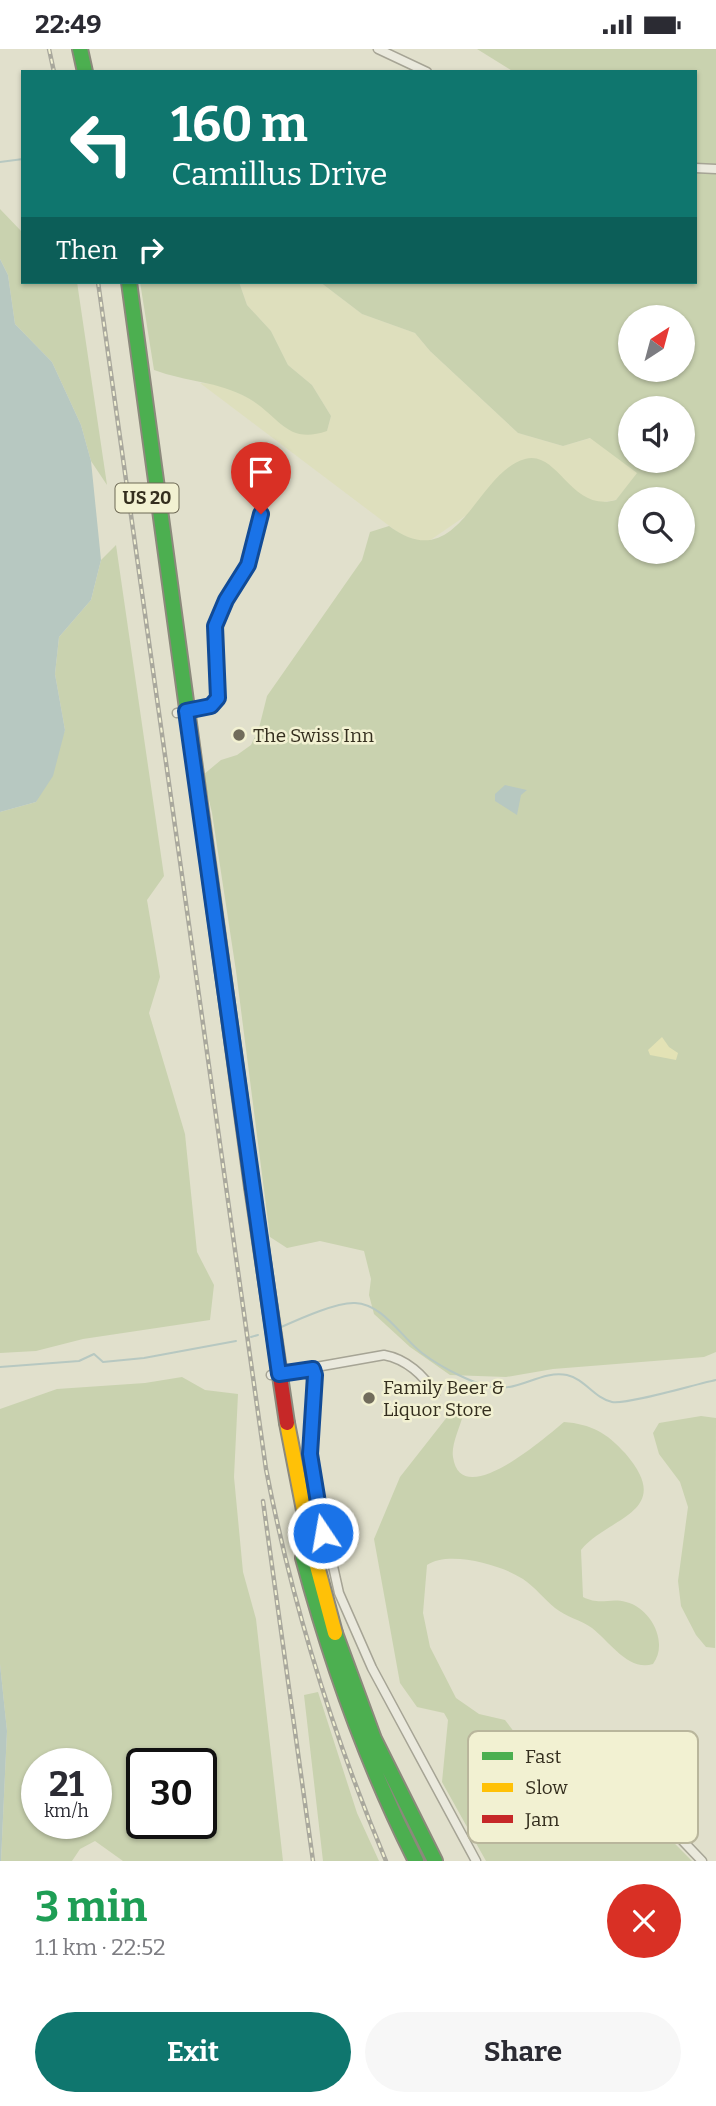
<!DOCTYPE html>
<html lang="en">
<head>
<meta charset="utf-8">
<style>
  body { margin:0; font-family:Bitter,serif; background:#f7f7f7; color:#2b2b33; height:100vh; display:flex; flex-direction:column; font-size:26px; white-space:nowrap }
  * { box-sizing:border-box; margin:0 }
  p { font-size:23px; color:#7c7c81 }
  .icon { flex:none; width:38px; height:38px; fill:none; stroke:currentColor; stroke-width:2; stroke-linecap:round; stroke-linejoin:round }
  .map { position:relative; height:1812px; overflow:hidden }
  .details { display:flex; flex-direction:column; background:#fff; flex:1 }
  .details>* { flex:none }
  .guide { position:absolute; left:21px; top:21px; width:676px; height:214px; border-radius:0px; box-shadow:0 2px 5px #0004; background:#0f766e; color:#fff; overflow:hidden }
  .needle { width:46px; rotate:36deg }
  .controls { position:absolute; left:618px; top:256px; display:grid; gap:14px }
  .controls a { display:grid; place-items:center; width:77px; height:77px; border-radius:50%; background:#fff; box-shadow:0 2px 5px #0004; font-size:35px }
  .speed { position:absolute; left:21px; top:1699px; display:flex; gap:14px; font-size:35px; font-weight:700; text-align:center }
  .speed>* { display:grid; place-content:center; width:91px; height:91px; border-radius:50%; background:#fff; box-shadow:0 2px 5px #0004; line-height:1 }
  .speed small { font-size:18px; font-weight:400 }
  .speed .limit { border:4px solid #111; border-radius:10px; background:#fff; color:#111 }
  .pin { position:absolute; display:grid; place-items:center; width:60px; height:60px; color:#fff; margin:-72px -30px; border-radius:50% 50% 50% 0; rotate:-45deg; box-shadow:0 0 7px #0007 }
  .pin .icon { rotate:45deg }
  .me { position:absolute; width:77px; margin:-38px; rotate:348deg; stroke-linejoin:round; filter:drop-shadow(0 0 5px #0008) }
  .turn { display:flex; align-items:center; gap:24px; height:147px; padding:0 35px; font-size:32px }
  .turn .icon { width:91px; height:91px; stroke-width:2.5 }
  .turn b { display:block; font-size:49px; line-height:60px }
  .then { display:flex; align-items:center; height:66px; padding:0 35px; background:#0003; gap:14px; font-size:26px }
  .round { display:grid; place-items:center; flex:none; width:74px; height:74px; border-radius:37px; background:#f7f7f7 }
  .summary { display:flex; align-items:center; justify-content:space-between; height:119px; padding:0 35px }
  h1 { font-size:42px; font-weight:700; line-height:52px; color:#1e9e55 }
  .cta { display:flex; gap:14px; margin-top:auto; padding:14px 35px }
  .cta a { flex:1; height:80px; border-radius:42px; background:#0f766e; color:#fff; font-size:28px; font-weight:700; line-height:80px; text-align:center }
  .cta a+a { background:#f7f7f7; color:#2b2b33 }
  .status { display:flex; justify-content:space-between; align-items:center; height:49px; padding:0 35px; background:#fff; direction:ltr }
  .status svg { height:19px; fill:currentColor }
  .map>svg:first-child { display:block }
</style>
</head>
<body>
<div class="status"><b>22:49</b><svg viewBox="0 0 49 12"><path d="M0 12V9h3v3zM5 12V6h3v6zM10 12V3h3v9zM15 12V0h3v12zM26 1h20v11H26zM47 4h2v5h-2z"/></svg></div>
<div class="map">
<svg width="716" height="1812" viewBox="0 0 716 1812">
  <rect width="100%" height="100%" fill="#e1e0cc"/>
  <!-- farmland -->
  <path fill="#dedfbd" d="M239,233H320L362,265L415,284L430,302L518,384L563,397L591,389L638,424L616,451L597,454L583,449L544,413L429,492L420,493L400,485L200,334L219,335L247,348L270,363L283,377L327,382L331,367L312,336L288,316L271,282L247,256Z"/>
  <!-- green -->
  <path fill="#c9d2af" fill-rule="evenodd" d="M477,0H716V1303L704,1308L553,1320L506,1328L450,1326L410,1298L374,1265L369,1246L371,1230L364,1202L320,1192L287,1199L270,1188L236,922L212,764L203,726L221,711L237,706L251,696L259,679L267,647L362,511L370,483L389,477C459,529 475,424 525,410C558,400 571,464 616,451L637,424L590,389L563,397L518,384L430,302L415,284L362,265L320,233H695V23H514ZM630,268H682V320H630ZM630,359H682V411H630ZM630,450H682V502H630Z
    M0,160L23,184V233H77L107,436L91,412L81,376L52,313L15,275L8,226L0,210Z
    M140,233H239L247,256L271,282L288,316L312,336L331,367L327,382C286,396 280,367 248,349C218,332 186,333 154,321Z
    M116,496L164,827L147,851L160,928L149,964L185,1085L197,1203L214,1236L210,1271L83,1290L36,1302L0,1304V763L36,753L65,681L55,625L59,588L91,551L101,511Z
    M182,1328L205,1341L238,1345L234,1428L243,1523L256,1570L283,1812H123L95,1792L80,1800L72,1812H1L7,1682L0,1615V1360L57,1340L145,1334ZM37,1715H96V1774H37ZM142,1715H201V1774H142Z
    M457,1361L463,1366C460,1378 451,1396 453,1408C461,1464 548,1386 564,1373C591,1375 607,1384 625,1404C677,1464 607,1468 581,1501L583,1548C601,1557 610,1548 626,1553C651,1559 669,1594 653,1615C629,1623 610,1593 592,1579C581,1571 566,1568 555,1559C544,1550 535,1538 523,1530C502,1516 449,1501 427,1516L423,1564L430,1598L456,1649L479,1665L505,1671L525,1697L541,1742L594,1713L692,1812H486L442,1733L448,1671L444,1664L417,1658L400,1634L374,1490L400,1428L451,1363Z
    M701,1367L716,1369L715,1599L706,1598L696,1586L681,1557L678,1532L688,1458L680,1433L659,1405L653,1384L659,1374Z
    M318,1643L357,1764L379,1812H323L304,1646Z"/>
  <!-- sand -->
  <path fill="#e3e2b5" d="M662,988L669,998L678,1004L676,1011L650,1006L648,1001Z"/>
  <!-- water -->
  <path fill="#b7c8c1" d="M0,210L8,226L15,275L52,313L81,376L91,412L101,511L91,551L59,588L55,625L65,681L53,727L36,753L0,763Z
    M505,736L527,741L521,746L517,766L495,752V745Z
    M0,1615L7,1682L1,1812H0Z"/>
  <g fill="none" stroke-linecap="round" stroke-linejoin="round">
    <!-- stream -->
    <path stroke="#b7c8c1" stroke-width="2" d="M0,113L23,110
      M279,1279C297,1271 336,1253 355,1254C383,1255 401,1288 422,1304C439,1317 477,1338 499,1339C521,1340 544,1321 567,1326C585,1330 594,1349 612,1353C627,1356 696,1335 716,1331
      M251,1288L258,1286
      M0,1318L79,1312L94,1305L103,1313L144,1309L236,1292"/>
    <!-- street casing -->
    <g stroke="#a6a495" stroke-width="11">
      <path id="street" d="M378,0L427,23
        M695,119L716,120
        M177,664L207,659L218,649L215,577L226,551L248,516L261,465
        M313,1320L309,1388L312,1423L339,1544L372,1619L476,1812
        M271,1326L384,1306C406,1310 424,1326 435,1345
        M635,1742L702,1812"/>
    </g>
    <!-- fast casing -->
    <g stroke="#8c897c" stroke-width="18">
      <path id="fast" d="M80,0L85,23
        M129,233L252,1138
        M303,1509C331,1614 367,1715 416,1812
        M335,1584L374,1690L435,1812"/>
    </g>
    <!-- slow casing -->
    <g stroke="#8c897c" stroke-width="18">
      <path id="slow" d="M287,1374L309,1487L335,1584"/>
    </g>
    <!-- jam casing -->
    <g stroke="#8c897c" stroke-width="18">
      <path id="jam" d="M252,1138L287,1374"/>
    </g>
    <!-- street -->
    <use href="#street" stroke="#eae9dd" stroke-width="8"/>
    <!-- fast -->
    <use href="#fast" stroke="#4caf50" stroke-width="14"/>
    <!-- slow -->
    <use href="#slow" stroke="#ffc107" stroke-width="14"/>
    <!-- jam -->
    <use href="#jam" stroke="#c62828" stroke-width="14"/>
    <!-- rail casing -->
    <g stroke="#a9a89d" stroke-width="4.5">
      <path id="rail" d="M49,0L54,23
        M98,233L266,1420C292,1554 333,1686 386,1812
        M263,1452L313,1812"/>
    </g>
    <!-- rail -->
    <use href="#rail" stroke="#f2f1d2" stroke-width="2" stroke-dasharray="5" stroke-linecap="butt"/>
  </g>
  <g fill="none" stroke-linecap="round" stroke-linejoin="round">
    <!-- route casing -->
    <g stroke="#114b97" stroke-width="18">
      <path id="route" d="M261,465L248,516L226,551L215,577L218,649L211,657L186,662L279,1325L313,1320L315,1326L310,1405L323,1484"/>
    </g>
    <!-- route -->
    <use href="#route" stroke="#1a73e8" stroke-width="12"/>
  </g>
  <!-- markers -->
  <g fill="#716c5b" stroke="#f2f1d2" stroke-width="2.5">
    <circle cx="239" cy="686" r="7"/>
    <circle cx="369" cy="1349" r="7"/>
  </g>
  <g text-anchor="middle" stroke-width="5" stroke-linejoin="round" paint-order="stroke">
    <!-- shield labels -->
    <rect fill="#f2f1d2" stroke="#6d6854" stroke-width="2" x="115.5" y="434.5" width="63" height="29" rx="5"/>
    <g font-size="18" font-weight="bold" fill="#342e1e">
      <text x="147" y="455">US 20</text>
    </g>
    <!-- poi labels -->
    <g font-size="19" fill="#342e1e" stroke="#f2f1d2" text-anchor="start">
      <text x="253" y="693">The Swiss Inn</text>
      <text x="383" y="1345">Family Beer &amp;<tspan x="383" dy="22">Liquor Store</tspan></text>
    </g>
  </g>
  <!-- legend -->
  <rect x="468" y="1682" width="230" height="112" rx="10" fill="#f2f1d2" stroke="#b9b69c" stroke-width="2"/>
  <rect x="482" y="1703" width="31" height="8" fill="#4caf50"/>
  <rect x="482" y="1734" width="31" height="9" fill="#ffc107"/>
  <rect x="482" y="1766" width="31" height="8" fill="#c62828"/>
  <g font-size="19" fill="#342e1e">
    <text x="525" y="1714">Fast</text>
    <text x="525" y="1745">Slow</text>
    <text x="525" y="1777">Jam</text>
  </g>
</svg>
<div class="controls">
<a><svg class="needle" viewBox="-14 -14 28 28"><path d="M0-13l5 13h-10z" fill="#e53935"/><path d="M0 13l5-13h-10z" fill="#7c7c81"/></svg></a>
<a><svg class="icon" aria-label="sound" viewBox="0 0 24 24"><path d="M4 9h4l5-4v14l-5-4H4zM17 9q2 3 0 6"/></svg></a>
<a><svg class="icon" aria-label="search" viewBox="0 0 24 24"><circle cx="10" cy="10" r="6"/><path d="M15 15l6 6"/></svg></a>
</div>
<div class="speed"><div>21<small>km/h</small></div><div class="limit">30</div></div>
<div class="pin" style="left:261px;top:465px;background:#d93025"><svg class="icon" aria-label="arrive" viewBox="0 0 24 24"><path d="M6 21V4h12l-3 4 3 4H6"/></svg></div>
<svg class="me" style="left:323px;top:1484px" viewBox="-20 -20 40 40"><circle r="17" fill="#1a73e8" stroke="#fff" stroke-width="3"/><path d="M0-11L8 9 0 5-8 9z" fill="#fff"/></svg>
<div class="guide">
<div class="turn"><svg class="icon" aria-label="left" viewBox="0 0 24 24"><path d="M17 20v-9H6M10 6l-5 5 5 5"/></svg><div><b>160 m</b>Camillus Drive</div></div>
<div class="then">Then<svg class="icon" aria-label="right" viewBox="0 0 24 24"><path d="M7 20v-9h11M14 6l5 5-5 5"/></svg></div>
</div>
</div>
<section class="details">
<div class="summary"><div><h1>3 min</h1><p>1.1 km · 22:52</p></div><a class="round" style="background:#d93025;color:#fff"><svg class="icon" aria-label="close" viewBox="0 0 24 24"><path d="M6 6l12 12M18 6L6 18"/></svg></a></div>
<div class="cta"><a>Exit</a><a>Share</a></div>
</section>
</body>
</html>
